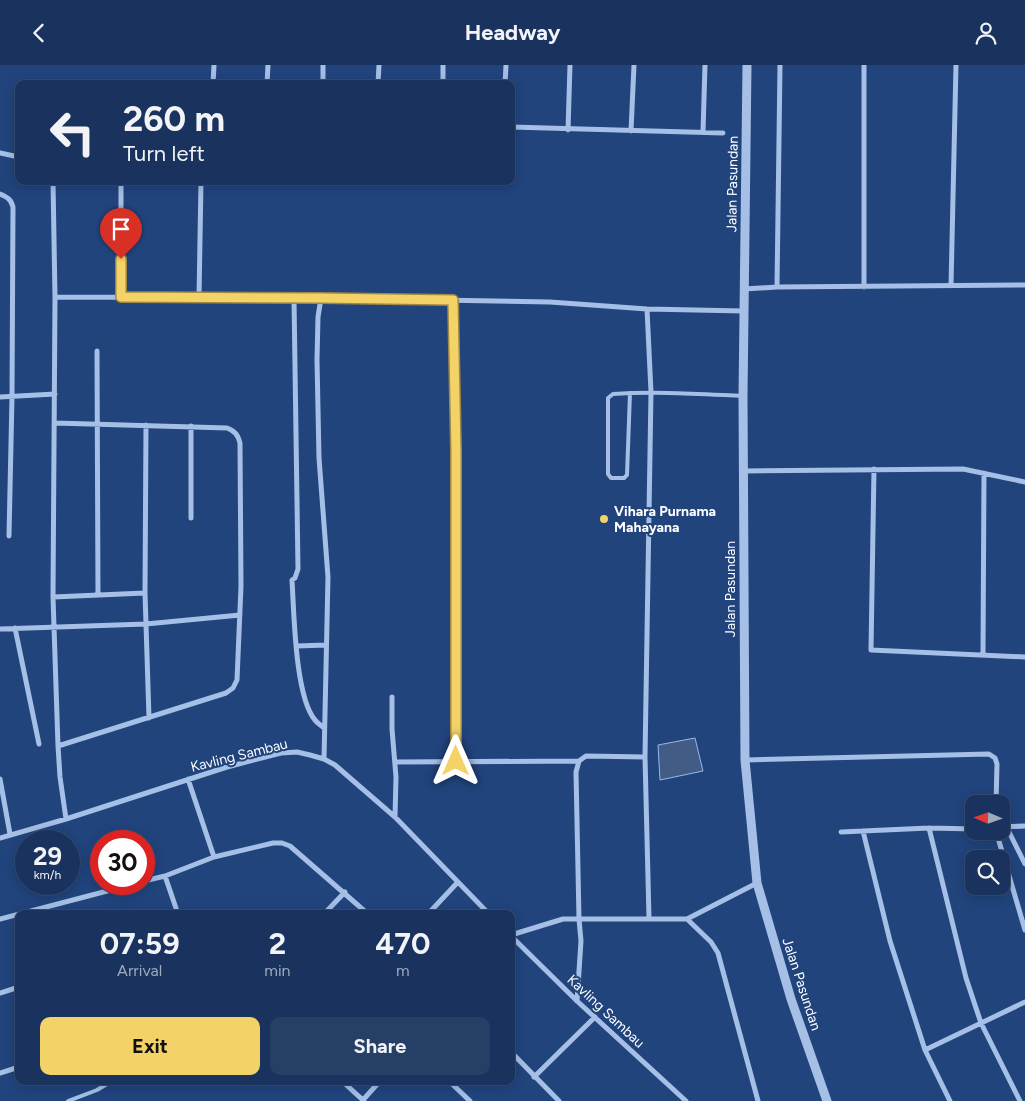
<!DOCTYPE html>
<html lang="en">
<head>
<meta charset="utf-8">
<style>
  body { margin:0; font-family:Figtree,sans-serif; background:#263f67; color:#f1f3f6; height:100vh; display:flex; flex-direction:column; font-size:19px; white-space:nowrap }
  * { box-sizing:border-box; margin:0 }
  p { font-size:16px; color:#9faabc }
  .icon { flex:none; width:28px; height:28px; fill:none; stroke:currentColor; stroke-width:2; stroke-linecap:round; stroke-linejoin:round }
  .map { position:relative; flex:1; overflow:hidden }
  .panel { position:absolute; left:15px; top:845px; width:500px; height:175px; display:flex; flex-direction:column; background:#19335e; border-radius:10px; box-shadow:0 2px 12px #0003,0 0 0 1px #374e73 }
  .panel>* { flex:none }
  .hud { position:absolute; left:15px; top:15px; width:500px; height:105px; border-radius:10px; box-shadow:0 2px 12px #0003,0 0 0 1px #374e73; background:#19335e; color:#f1f3f6; overflow:hidden }
  .needle { width:32px; rotate:272deg }
  .controls { position:absolute; left:965px; top:730px; display:grid; gap:10px }
  .controls a { display:grid; place-items:center; width:45px; height:45px; border-radius:10px; background:#19335e; box-shadow:0 2px 12px #0003,0 0 0 1px #374e73; font-size:25px }
  .speed { position:absolute; left:15px; top:765px; display:flex; gap:10px; font-size:25px; font-weight:700; text-align:center }
  .speed>* { display:grid; place-content:center; width:65px; height:65px; border-radius:50%; background:#19335e; box-shadow:0 2px 12px #0003,0 0 0 1px #374e73; line-height:1 }
  .speed small { font-size:12px; font-weight:400 }
  .speed .limit { border:8px solid #d22; background:#fff; color:#111 }
  .pin { position:absolute; display:grid; place-items:center; width:42px; height:42px; color:#fff; margin:-51px -21px; border-radius:50% 50% 50% 0; rotate:-45deg; box-shadow:0 0 5px #0007 }
  .pin .icon { rotate:45deg }
  .me { position:absolute; width:55px; margin:-28px; rotate:0deg; stroke-linejoin:round; filter:drop-shadow(0 0 4px #0008) }
  .turn { display:flex; align-items:center; gap:18px; height:105px; padding:0 25px; font-size:22px }
  .turn .icon { width:65px; height:65px; stroke-width:2.5 }
  .turn b { display:block; font-size:35px; line-height:42px }
  .eta { display:flex; justify-content:space-evenly; align-items:center; height:85px; text-align:center }
  .eta b { font-size:30px; font-weight:700; line-height:35px }
  .action { display:flex; gap:10px; margin-top:auto; padding:10px 25px }
  .action a { flex:1; height:58px; border-radius:10px; background:#f3d267; color:#111; font-size:20px; font-weight:700; line-height:58px; text-align:center }
  .action a+a { background:#263f67; color:#f1f3f6 }
  header { display:flex; justify-content:space-between; align-items:center; height:65px; padding:0 25px; background:#19335e; font-size:22px; font-weight:700 }
  .map>svg:first-child { display:block }
</style>
</head>
<body>
<header><svg class="icon" aria-label="back" viewBox="0 0 24 24"><path d="M15 5l-7 7 7 7"/></svg>Headway<svg class="icon" aria-label="person" viewBox="0 0 24 24"><circle cx="12" cy="8" r="4"/><path d="M4 21q1-7 8-7t8 7"/></svg></header>
<div class="map">
<svg width="1025" height="1036" viewBox="0 0 1025 1036">
  <rect width="100%" height="100%" fill="#21447d"/>
  <!-- water -->
  <path fill="#425c86" stroke="#99b9e8" d="M695,673L703,706L660,715L658,680Z"/>
  <g fill="none" stroke-linecap="round" stroke-linejoin="round">
    <!-- service -->
    <path stroke="#a5bfe6" stroke-width="4" d="M630,328L627,410L624,413H611L608,409V333L613,329C656,326 699,329 743,331
      M68,1036L97,1025L112,1016"/>
    <!-- minor -->
    <path stroke="#a5bfe6" stroke-width="5" d="M780,0L777,222L1025,220
      M864,0V222
      M213,19L214,0
      M267,19L268,0
      M323,19V0
      M378,19L379,0
      M443,19V0
      M505,19L506,0
      M511,62L723,68
      M568,65L570,0
      M631,66L634,0
      M703,67L705,0
      M0,88L19,92
      M53,116L55,232L53,532L58,681L60,712L66,754
      M121,116V232
      M0,129C7,132 11,134 13,142L12,332L9,471
      M951,221L956,0
      M744,224L777,222
      M55,232L321,233L550,237L647,244L743,246
      M199,233L201,116
      M321,233L318,252L317,295L319,393L328,512L324,694
      M294,234L298,504L295,513L292,515C294,547 295,632 315,655C317,658 321,660 324,663
      M453,235L456,387V696
      M647,244L651,327L645,692L649,853
      M97,286L98,530
      M0,332L55,329
      M55,358L227,363C235,366 238,370 240,378L241,521L237,615L233,623L226,628L58,681
      M146,360L145,528L149,653
      M874,404L871,585L1025,592
      M743,406L963,404L1025,417
      M191,453V361
      M53,532L145,528
      M15,563L39,679
      M0,564L146,559L240,550
      M297,581L326,580
      M983,590L984,408
      M392,632V664L396,712L395,752
      M745,695L989,689L995,693L997,699L996,739
      M395,697L579,696L586,691L645,692
      M0,714L10,769
      M188,714L214,792
      M1006,761L1025,799
      M1001,762L1025,761
      M929,763L966,913L981,958L1020,1036
      M863,766L890,876L925,985L950,1036
      M996,766L1025,865
      M841,767L929,763L974,764
      M0,773L66,754L227,702L281,688L297,687L310,690L324,694L335,700L395,752L489,849
      M165,811L178,849
      M144,816L165,811L214,792L273,778H282L290,781L368,849
      M324,849L345,827
      M428,849L457,818
      M0,854L134,819
      M687,854L711,877L718,888L758,1036
      M511,870L563,854H687L757,818
      M511,871L577,936L686,1036
      M0,928L19,922
      M577,936L581,876L579,854L576,707L579,696
      M925,985L1025,937
      M511,987L559,1036
      M0,1008L19,1002
      M534,1012L595,952
      M342,1016L364,1036
      M449,1016L470,1036
      M363,1035L380,1016"/>
    <!-- tertiary -->
    <path stroke="#a5bfe6" stroke-width="9" d="M747,0L743,331L745,695L757,818L791,934L827,1036"/>
  </g>
  <g fill="none" stroke-linecap="round" stroke-linejoin="round">
    <!-- route casing -->
    <g stroke="#9e8843" stroke-width="12">
      <path id="route" d="M121,194V232L321,233L453,235L456,387V696"/>
    </g>
    <!-- route -->
    <use href="#route" stroke="#f3d267" stroke-width="9"/>
  </g>
  <!-- markers -->
  <circle fill="#f3d267" stroke="#21447d" stroke-width="2" cx="604" cy="454" r="5"/>
  <g text-anchor="middle" stroke-width="4" stroke-linejoin="round" paint-order="stroke">
    <!-- street labels -->
    <g font-size="14" fill="#fff" stroke="#21447d">
      <text transform="translate(732 119) rotate(-89)" y="5">Jalan Pasundan</text>
      <text transform="translate(730 524) rotate(-90)" y="5">Jalan Pasundan</text>
      <text transform="translate(239 690) rotate(-14)" y="5">Kavling Sambau</text>
      <text transform="translate(802 919) rotate(72)" y="5">Jalan Pasundan</text>
      <text transform="translate(606 946) rotate(43)" y="5">Kavling Sambau</text>
    </g>
    <!-- poi labels -->
    <g font-size="14" font-weight="bold" fill="#fff" stroke="#21447d" text-anchor="start">
      <text x="614" y="451">Vihara Purnama<tspan x="614" dy="16">Mahayana</tspan></text>
    </g>
  </g>
</svg>
<div class="controls">
<a><svg class="needle" viewBox="-14 -14 28 28"><path d="M0-13l5 13h-10z" fill="#e53935"/><path d="M0 13l5-13h-10z" fill="#9faabc"/></svg></a>
<a><svg class="icon" aria-label="search" viewBox="0 0 24 24"><circle cx="10" cy="10" r="6"/><path d="M15 15l6 6"/></svg></a>
</div>
<div class="speed"><div>29<small>km/h</small></div><div class="limit">30</div></div>
<div class="pin" style="left:121px;top:194px;background:#d93025"><svg class="icon" aria-label="arrive" viewBox="0 0 24 24"><path d="M6 21V4h12l-3 4 3 4H6"/></svg></div>
<svg class="me" style="left:456px;top:696px" viewBox="-20 -20 40 40"><path d="M0-17L14 15 0 8-14 15z" fill="#f3d267" stroke="#fff" stroke-width="4"/></svg>
<div class="hud">
<div class="turn"><svg class="icon" aria-label="left" viewBox="0 0 24 24"><path d="M17 20v-9H6M10 6l-5 5 5 5"/></svg><div><b>260 m</b>Turn left</div></div>
</div>
<section class="panel">
<div class="eta">
<div><b>07:59</b><p>Arrival</p></div>
<div><b>2</b><p>min</p></div>
<div><b>470</b><p>m</p></div>
</div>
<div class="action"><a>Exit</a><a>Share</a></div>
</section>
</div>
</body>
</html>
